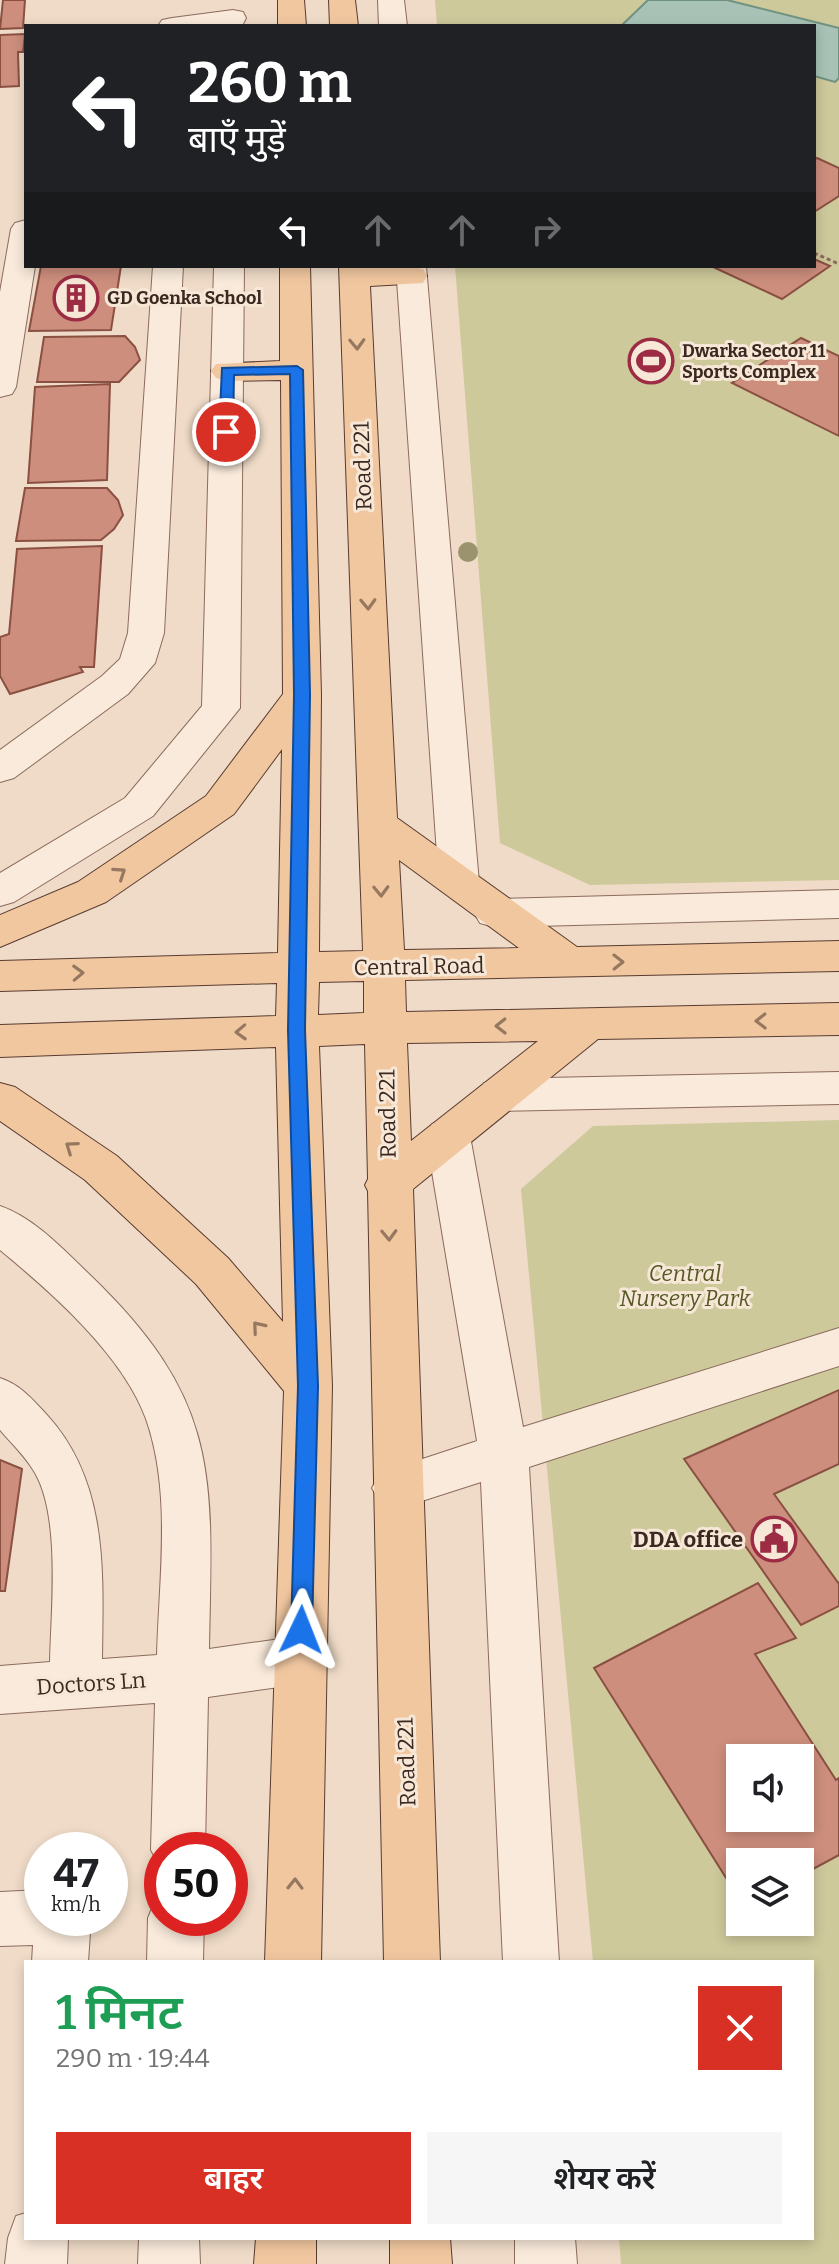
<!DOCTYPE html>
<html lang="hi">
<head>
<meta charset="utf-8">
<style>
  body { margin:0; font-family:Bitter,"Noto Sans Devanagari",serif; background:#f6f6f6; color:#202124; height:100vh; display:flex; flex-direction:column; font-size:30px; white-space:nowrap }
  * { box-sizing:border-box; margin:0 }
  p { font-size:26px; color:#757577 }
  .icon { flex:none; width:44px; height:44px; fill:none; stroke:currentColor; stroke-width:2; stroke-linecap:round; stroke-linejoin:round }
  .map { position:relative; flex:1; overflow:hidden }
  .drawer { position:absolute; left:24px; top:1960px; width:790px; height:280px; display:flex; flex-direction:column; background:#fff; border-radius:0px; box-shadow:0 4px 12px #0003 }
  .drawer>* { flex:none }
  .hud { position:absolute; left:24px; top:24px; width:792px; height:244px; border-radius:0px; box-shadow:0 4px 12px #0003; background:#202124; color:#fff; overflow:hidden }
  .controls { position:absolute; left:726px; top:1744px; display:grid; gap:16px }
  .controls a { display:grid; place-items:center; width:88px; height:88px; border-radius:0px; background:#fff; box-shadow:0 4px 12px #0003; font-size:40px }
  .speed { position:absolute; left:24px; top:1832px; display:flex; gap:16px; font-size:40px; font-weight:700; text-align:center }
  .speed>* { display:grid; place-content:center; width:104px; height:104px; border-radius:50%; background:#fff; box-shadow:0 4px 12px #0003; line-height:1 }
  .speed small { font-size:20px; font-weight:400 }
  .speed .limit { border:12px solid #d22; background:#fff; color:#111 }
  .pin { position:absolute; display:grid; place-items:center; width:68px; height:68px; color:#fff; margin:-34px; border:4px solid #fff; border-radius:50%; box-shadow:0 2px 8px #0007 }
  .me { position:absolute; width:88px; margin:-44px; rotate:2deg; stroke-linejoin:round; filter:drop-shadow(0 0 6px #0008) }
  .turn { display:flex; align-items:center; gap:28px; height:168px; padding:0 32px; font-size:36px }
  .turn .icon { width:104px; height:104px; stroke-width:2.5 }
  .turn b { display:block; font-size:56px; line-height:68px }
  .lanes { display:flex; align-items:center; height:76px; padding:0 32px; background:#0003; justify-content:center; gap:40px; direction:ltr }
  .lanes .off { opacity:.35 }
  .round { display:grid; place-items:center; flex:none; width:84px; height:84px; border-radius:0px; background:#f6f6f6 }
  .summary { display:flex; align-items:center; justify-content:space-between; height:136px; padding:0 32px }
  h1 { font-size:48px; font-weight:600; line-height:60px; color:#1e9e55 }
  .action { display:flex; gap:16px; margin-top:auto; padding:16px 32px }
  .action a { flex:1; height:92px; border-radius:0px; background:#d93025; color:#fff; font-size:32px; font-weight:600; line-height:92px; text-align:center }
  .action a+a { background:#f6f6f6; color:#202124 }
  .map>svg:first-child { display:block }
</style>
</head>
<body>
<div class="map">
<svg width="839" height="2264" viewBox="0 0 839 2264">
  <rect width="100%" height="100%" fill="#efdbc7"/>
  <!-- green -->
  <path fill="#cec99b" fill-rule="evenodd" d="M435,0H839V880L590,885L500,843L455,266H814V26H437Z
    M839,1120V2264H621L619,2238H812V1962H593L521,1189L593,1126ZM740,1758H800V1818H740ZM740,1862H800V1922H740Z"/>
  <!-- water -->
  <path fill="#a8c3b6" stroke="#6f9282" stroke-width="2" d="M648,0H727L839,28V78L835,82L814,76V26L622,25Z"/>
  <!-- building -->
  <path fill="#cd8e7d" stroke="#8a5042" stroke-width="2" fill-rule="evenodd" d="M3,0H25L23,28L0,29Z
    M25,34L23,52H18L19,86L0,87V35Z
    M817,158L839,168V196L814,212V160Z
    M814,259L830,266L782,299L711,266H814Z
    M41,266H121L111,330L29,331Z
    M125,336L135,347L140,360L119,382H37L44,337Z
    M801,338L839,356V436L732,383Z
    M110,384L107,480L28,483L35,387Z
    M25,488H107L118,500L123,515L114,529L101,540L16,541Z
    M102,546L94,667H80L83,672L10,694L0,676V637L9,634L17,549Z
    M839,1390V1464L774,1494L839,1584V1606L801,1625L684,1459Z
    M0,1460L22,1469L5,1591H0Z
    M758,1583L796,1638L755,1654L836,1780L839,1778V1855L800,1876V1862H740V1900L594,1668ZM740,1758H800V1818H740Z"/>
  <g fill="none" stroke-linecap="round" stroke-linejoin="round">
    <!-- minor casing -->
    <g stroke="#8b6b5c" stroke-width="2">
      <path id="minor" d="M378,0H404L407,26H379Z
        M233,10L243,12L246,18L243,24L158,26L162,20L172,18Z
        M26,220V266H35L16,387L12,394L0,397V292L11,229L15,223Z
        M153,266H183L164,633L155,663L128,694L14,778L0,782V750L102,676L120,659L128,633Z
        M214,266H244L240,708L153,816L14,902L0,906V873L125,798L202,706Z
        M396,266H426L479,883L473,893L459,897L445,893L439,883Z
        M839,890V918L494,927L480,923L474,913L480,903L494,899Z
        M839,1072V1104L499,1111L484,1107L477,1095L484,1083L499,1079Z
        M448,1119L464,1124L470,1136L523,1427L839,1328V1366L529,1467L559,1962H503L481,1482L397,1509L380,1503L372,1488L380,1473L477,1441L426,1136L432,1124Z
        M0,1206C35,1218 65,1251 91,1276C223,1403 212,1479 209,1649L301,1636L319,1643L327,1660L319,1677L301,1684L208,1697L205,1850H162V1870L151,1850L155,1703L0,1714V1666L50,1662C51,1611 61,1518 35,1473C26,1457 12,1444 0,1430V1378C21,1385 32,1399 47,1415C109,1483 103,1573 102,1659L157,1655C159,1578 172,1493 146,1419C123,1355 51,1292 0,1250Z
        M42,1890V1918H91L88,1962H32L33,1945L0,1946V1892Z
        M162,1896V1918H204L203,1962H147L148,1918L156,1899Z
        M26,2213V2238H68L67,2264H5L8,2238L16,2216Z
        M139,2238H199L200,2264H138Z
        M515,2238H575L577,2264H515Z"/>
    </g>
    <!-- major casing -->
    <g stroke="#593b30" stroke-width="2">
      <path id="major" d="M278,0H304L306,26H278Z
        M329,0H355L358,26H330Z
        M280,266H310L321,695L319,952L363,951L339,266L412,267L423,269L427,276L423,283L370,286L397,818L577,947L839,941V971L405,980L406,1012L839,1003V1035L598,1039L413,1189L440,1962H384L368,1191L365,1185L368,1179L365,1044L319,1046L332,1386L321,1962H265L284,1391L196,1284L85,1180L0,1121V1083L15,1087L117,1156L228,1258L283,1322L276,1047L0,1057V1025L276,1016L277,983L0,991V961L278,953L282,749L234,814L106,902L0,947V915L78,882L206,796L283,694L281,380L227,381L216,378L211,371L216,364L280,361ZM399,860L519,948L404,950ZM364,981V1013L318,1015L319,982ZM538,1041L411,1141L407,1043Z
        M256,2238H316V2264H254Z
        M390,2238H450L452,2264H390Z"/>
    </g>
    <!-- path -->
    <path stroke="#8b6b5c" stroke-width="3" stroke-dasharray="4 3" stroke-linecap="butt" d="M814,253L839,264"/>
    <!-- minor -->
    <use href="#minor" fill="#f9eadb" fill-rule="evenodd"/>
    <!-- major -->
    <use href="#major" fill="#f1c7a0" fill-rule="evenodd"/>
  </g>
  <!-- trees -->
  <circle fill="#9b936e" cx="468" cy="552" r="10"/>
  <!-- one-way arrows -->
  <defs><path id="oneway-chevron" d="M-2-3.5L2.5 0L-2 3.5" fill="none" stroke-width="1.6" stroke-linecap="round" stroke-linejoin="round" transform="scale(2)"/></defs>
  <g stroke="#967860">
    <use href="#oneway-chevron" transform="translate(357 344) rotate(88)"/>
    <use href="#oneway-chevron" transform="translate(368 604) rotate(88)"/>
    <use href="#oneway-chevron" transform="translate(120 873) rotate(-34)"/>
    <use href="#oneway-chevron" transform="translate(381 891) rotate(88)"/>
    <use href="#oneway-chevron" transform="translate(618 962) rotate(-1)"/>
    <use href="#oneway-chevron" transform="translate(78 973) rotate(-2)"/>
    <use href="#oneway-chevron" transform="translate(761 1021) rotate(179)"/>
    <use href="#oneway-chevron" transform="translate(501 1026) rotate(179)"/>
    <use href="#oneway-chevron" transform="translate(241 1032) rotate(178)"/>
    <use href="#oneway-chevron" transform="translate(71 1147) rotate(-145)"/>
    <use href="#oneway-chevron" transform="translate(389 1235) rotate(88)"/>
    <use href="#oneway-chevron" transform="translate(258 1327) rotate(-130)"/>
    <use href="#oneway-chevron" transform="translate(295 1884) rotate(-89)"/>
  </g>
  <!-- route -->
  <path fill="#1a73e8" stroke="#114b97" stroke-width="2" d="M297,366L303,370L310,695L305,1030L318,1386L312,1630L309,1637L301,1639L294,1637L291,1630L298,1386L288,1030L294,695L290,374L234,375L233,432L226,436L219,432L222,368Z"/>
  <!-- icons -->
  <defs>
    <g id="building-ring" transform="scale(2.3)"><circle r="9.5" fill="#f6e7d7" stroke="#9b2c43" stroke-width="1.5"/><path d="M-4-6H4V6H1V3H-1V6H-4ZM-2.5-4.3h1.7v1.8h-1.7ZM.8-4.3h1.7v1.8H.8ZM-2.5-1h1.7V.8h-1.7ZM.8-1h1.7V.8H.8Z" fill="#9b2c43"/></g>
    <g id="stadium-ring" transform="scale(2.3)"><circle r="9.5" fill="#f6e7d7" stroke="#9b2c43" stroke-width="1.5"/><path d="M0-5a6.5 5 0 1 0 0 10a6.5 5 0 1 0 0-10ZM-3.5-1.8h7v3.6h-7Z" fill="#9b2c43"/></g>
    <g id="civic-ring" transform="scale(2.3)"><circle r="9.5" fill="#f6e7d7" stroke="#9b2c43" stroke-width="1.5"/><path d="M-.6-6.5H3V-4.5H.6V-3L4-1V1h2V6H-6V1h2V-1L-.6-3ZM-1.2 2.5V6h2.4V2.5Z" fill="#9b2c43"/></g>
  </defs>
  <g fill-rule="evenodd">
    <use href="#building-ring" x="76" y="298"/>
    <use href="#stadium-ring" x="651" y="361"/>
    <use href="#civic-ring" x="774" y="1539"/>
  </g>
  <g text-anchor="middle" stroke-width="6" stroke-linejoin="round" paint-order="stroke">
    <!-- far-poi labels -->
    <g font-size="18" font-weight="bold" fill="#3b2820" stroke="#f6e7d7" text-anchor="start">
      <text x="107" y="304">GD Goenka School</text>
      <text x="682" y="357">Dwarka Sector 11<tspan x="682" dy="21">Sports Complex</tspan></text>
    </g>
    <!-- street labels -->
    <g font-size="22" fill="#3b2820" stroke="#f6e7d7">
      <text transform="translate(362 466) rotate(-92)" y="8">Road 221</text>
      <text transform="translate(419 966) rotate(-1)" y="8">Central Road</text>
      <text transform="translate(387 1114) rotate(-91)" y="8">Road 221</text>
      <text transform="translate(91 1683) rotate(-4)" y="8">Doctors Ln</text>
      <text transform="translate(406 1762) rotate(-92)" y="8">Road 221</text>
    </g>
    <!-- park labels -->
    <g font-size="22" font-style="italic" fill="#565826" stroke="#f6e7d7">
      <text x="685" y="1281">Central<tspan x="685" dy="25">Nursery Park</tspan></text>
    </g>
    <!-- poi labels -->
    <g font-size="22" font-weight="bold" fill="#3b2820" stroke="#f6e7d7" text-anchor="end">
      <text x="743" y="1547">DDA office</text>
    </g>
  </g>
</svg>
<div class="controls">
<a><svg class="icon" aria-label="sound" viewBox="0 0 24 24"><path d="M4 9h4l5-4v14l-5-4H4zM17 9q2 3 0 6"/></svg></a>
<a><svg class="icon" aria-label="layers" viewBox="0 0 24 24"><path d="M12 4l9 5-9 5-9-5zM3 14l9 5 9-5"/></svg></a>
</div>
<div class="speed"><div>47<small>km/h</small></div><div class="limit">50</div></div>
<div class="pin" style="left:226px;top:432px;background:#d93025"><svg class="icon" aria-label="arrive" viewBox="0 0 24 24"><path d="M6 21V4h12l-3 4 3 4H6"/></svg></div>
<svg class="me" style="left:301px;top:1630px" viewBox="-20 -20 40 40"><path d="M0-17L14 15 0 8-14 15z" fill="#1a73e8" stroke="#fff" stroke-width="4"/></svg>
<div class="hud">
<div class="turn"><svg class="icon" aria-label="left" viewBox="0 0 24 24"><path d="M17 20v-9H6M10 6l-5 5 5 5"/></svg><div><b>260 m</b>बाएँ मुड़ें</div></div>
<div class="lanes"><svg class="icon" aria-label="left" viewBox="0 0 24 24"><path d="M17 20v-9H6M10 6l-5 5 5 5"/></svg><svg class="icon off" aria-label="ahead" viewBox="0 0 24 24"><path d="M12 20V5M6 11l6-6 6 6"/></svg><svg class="icon off" aria-label="ahead" viewBox="0 0 24 24"><path d="M12 20V5M6 11l6-6 6 6"/></svg><svg class="icon off" aria-label="right" viewBox="0 0 24 24"><path d="M7 20v-9h11M14 6l5 5-5 5"/></svg></div>
</div>
<section class="drawer">
<div class="summary"><div><h1>1 मिनट</h1><p>290 m · 19:44</p></div><a class="round" style="background:#d93025;color:#fff"><svg class="icon" aria-label="close" viewBox="0 0 24 24"><path d="M6 6l12 12M18 6L6 18"/></svg></a></div>
<div class="action"><a>बाहर</a><a>शेयर करें</a></div>
</section>
</div>
</body>
</html>
